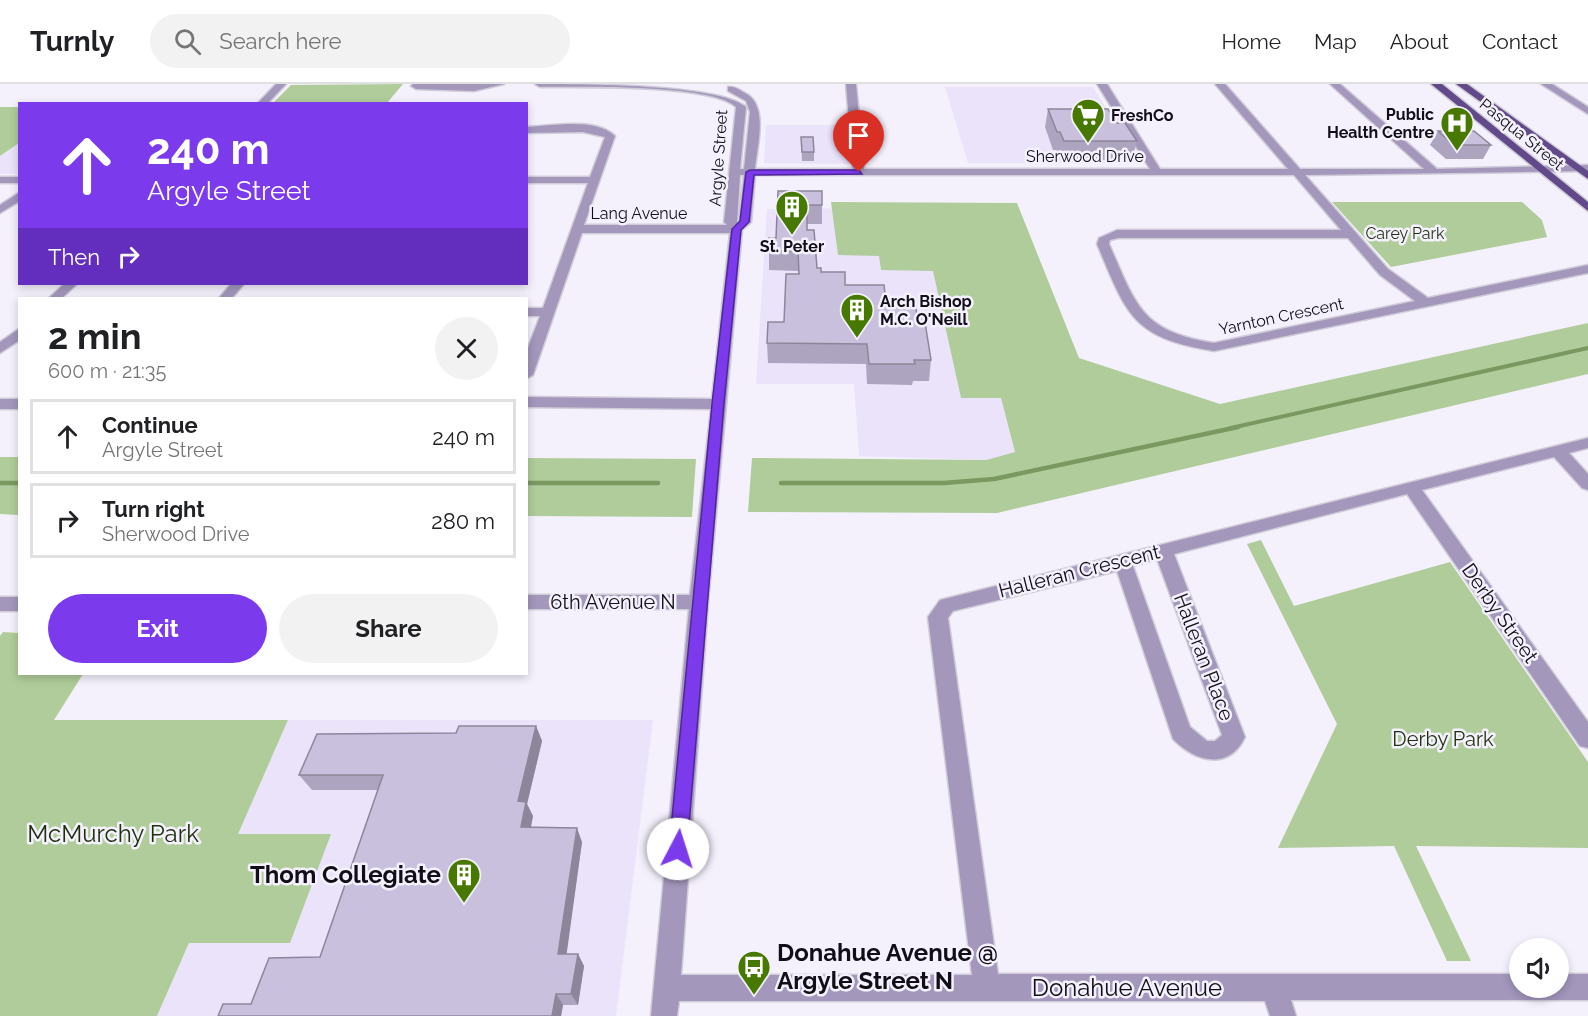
<!DOCTYPE html>
<html lang="en">
<head>
<meta charset="utf-8">
<style>
  body { margin:0; font-family:Raleway,sans-serif; background:#f2f2f2; color:#202124; height:100vh; display:flex; flex-direction:column; font-size:22px; white-space:nowrap }
  * { box-sizing:border-box; margin:0 }
  p { font-size:20px; color:#757577 }
  .icon { flex:none; width:33px; height:33px; fill:none; stroke:currentColor; stroke-width:2; stroke-linecap:round; stroke-linejoin:round }
  .map { position:relative; flex:1; overflow:hidden }
  .details { position:absolute; left:18px; top:213px; width:510px; height:378px; display:flex; flex-direction:column; background:#fff; border-radius:0px; box-shadow:0 3px 9px #0003 }
  .details>* { flex:none }
  .banner { position:absolute; left:18px; top:18px; width:510px; height:183px; border-radius:0px; box-shadow:0 3px 9px #0003; background:#7c3aed; color:#fff; overflow:hidden }
  .tools { position:absolute; left:1509px; top:854px; display:grid; gap:12px }
  .tools a { display:grid; place-items:center; width:60px; height:60px; border-radius:50%; background:#fff; box-shadow:0 3px 9px #0003; font-size:30px }
  .pin { position:absolute; display:grid; place-items:center; width:51px; height:51px; color:#fff; margin:-62px -26px; border-radius:50% 50% 50% 0; rotate:-45deg; box-shadow:0 0 6px #0007 }
  .pin .icon { rotate:45deg }
  .me { position:absolute; width:66px; margin:-33px; rotate:5deg; stroke-linejoin:round; filter:drop-shadow(0 0 4px #0008) }
  .turn { display:flex; align-items:center; gap:21px; height:126px; padding:0 30px; font-size:27px }
  .turn .icon { width:78px; height:78px; stroke-width:2.5 }
  .turn b { display:block; font-size:42px; line-height:51px }
  .then { display:flex; align-items:center; height:57px; padding:0 30px; background:#0003; gap:12px; font-size:22px }
  .round { display:grid; place-items:center; flex:none; width:63px; height:63px; border-radius:32px; background:#f2f2f2 }
  .head { display:flex; align-items:center; justify-content:space-between; height:102px; padding:0 30px }
  h1 { font-size:36px; font-weight:700; line-height:45px }
  .button { display:flex; gap:12px; margin-top:auto; padding:12px 30px }
  .button a { flex:1; height:69px; border-radius:36px; background:#7c3aed; color:#fff; font-size:24px; font-weight:700; line-height:69px; text-align:center }
  .button a+a { background:#f2f2f2; color:#202124 }
  ul { padding:0; list-style:none }
  li { display:flex; align-items:center; gap:18px; height:75px; margin:0 12px 9px; padding:0 18px; border:3px solid #e0e0e0; border-radius:0px }
  li div { flex:1 }
  li b { display:block; font-size:22px }
  li em { font-style:normal }
  header { display:flex; align-items:center; gap:36px; box-sizing:border-box; height:84px; padding:0 30px; background:#fff; border-bottom:2px solid #e0e0e0 }
  header strong { font-size:28px }
  nav { display:flex; gap:33px; margin-inline-start:auto; font-size:21px }
  .search { width:420px; height:54px; background:#f2f2f2; display:flex; align-items:center; gap:15px; box-sizing:border-box; padding:0 21px; border-radius:33px; color:#757577; font-size:22px }
  .map>svg:first-child { display:block }
</style>
</head>
<body>
<header>
<strong>Turnly</strong>
<div class="search"><svg class="icon" aria-label="search" viewBox="0 0 24 24"><circle cx="10" cy="10" r="6"/><path d="M15 15l6 6"/></svg>Search here</div>
<nav><a>Home</a><a>Map</a><a>About</a><a>Contact</a></nav>
</header>
<div class="map">
<svg width="1588" height="932" viewBox="0 0 1588 932">
  <rect width="100%" height="100%" fill="#f4f1fd"/>
  <!-- built -->
  <path fill="#eae3fa" d="M945,3H1093L1140,79H968Z
    M766,41H845L850,80L764,79Z
    M19,59V90H0V72Z
    M873,124L881,186H933L961,314H1001L1015,368L986,376L859,372L854,300H756L767,125Z
    M288,636H653L616,932H157Z"/>
  <!-- green -->
  <path fill="#b0cc9a" d="M403,0L387,19H273L291,1Z
    M0,23H20L19,59L0,72Z
    M831,118L1017,119L1079,274L1220,320L1588,239V290L997,429L748,428L752,374L986,376L1015,368L1001,314H961L933,187L881,186L879,172L838,171Z
    M1332,118H1522L1542,136L1547,153L1391,183Z
    M0,373H19V431L0,430Z
    M527,374L696,375L692,433L527,432Z
    M1261,456L1294,522L1450,478L1588,678V764L1416,762L1471,877H1447L1394,762L1278,764L1337,640L1247,460Z
    M3,548L19,549L20,590H83L54,636H288L238,750H331L290,859H189L157,932H0V552Z"/>
  <g fill="none" stroke-linecap="round" stroke-linejoin="round">
    <!-- stream-far1 -->
    <path stroke="#799961" stroke-width="4" d="M1231,344L1588,264"/>
    <!-- stream -->
    <path stroke="#799961" stroke-width="4.5" d="M0,399H20
      M526,399H658
      M781,399H944L994,395L1238,343"/>
    <!-- minor casing -->
    <g stroke="#d0cdd8" stroke-width="3">
      <path id="minor" d="M276,0H286L267,20H257Z
        M413,0H504L474,7L416,5L411,2Z
        M535,0C580,0 719,0 746,23L740,85H744L750,28L746,17L728,7V3C735,2 739,6 745,9C769,21 757,62 755,85H853L846,0H856L864,85H1150L1097,0H1107L1160,85H1288L1215,0H1225L1300,85H1424L1330,0H1340L1437,85L1588,81V87L1305,91L1388,185L1428,214L1588,181V189L1214,267C1132,254 1127,231 1097,160L1099,154L1117,146H1341L1294,91H755L751,138L742,146L708,518L681,891H972L928,533L940,516L1588,354V364L1569,369L1588,390V406L1582,404L1554,373L1422,406L1588,638V664L1580,662L1407,410L1174,470L1245,653C1229,687 1195,678 1173,655L1117,487L953,527L948,534L998,890H1520V903H1558V890H1588V916H1291L1296,932H1270L1265,917H679L677,932H651L689,525H526V511H690L711,325L526,323V313L712,315L730,149H582L533,291L526,295V269L540,232H526V224H543L588,99H526V93H590L605,53L583,48L526,49V43C552,42 595,33 615,52L584,141H727L724,138L736,23C712,0 579,3 540,3ZM740,91H744L739,137L737,139ZM1118,154H1348L1380,191L1415,217L1214,259C1141,247 1137,223 1109,160L1110,156ZM1157,475L1222,651L1215,657H1207L1190,643L1133,482Z
        M1541,0H1552L1588,23V30Z
        M0,93H20V99H0Z
        M20,108V117L0,129V121Z
        M64,200H77L62,214H49Z
        M231,200H244L232,214H219Z
        M20,244V256L0,269V258Z
        M0,315H20V325H0Z
        M0,513H20V527H0Z"/>
    </g>
    <!-- major casing -->
    <g stroke="#d0cdd8" stroke-width="3">
      <path id="major" d="M1431,0H1442L1588,118V127Z
        M1456,0H1467L1588,87V95Z"/>
    </g>
    <!-- minor -->
    <use href="#minor" fill="#a397bc" fill-rule="evenodd"/>
    <!-- major -->
    <use href="#major" fill="#624a8a" fill-rule="evenodd"/>
  </g>
  <!-- wall -->
  <path fill="#ada5bf" d="M1048,25L1117,39L1137,57L1132,76H1060L1056,66H1053L1045,43Z
    M1438,47L1491,61L1483,75H1446L1430,61Z
    M801,53L814,68V77H802Z
    M778,107L822,121V140H807V146L817,184L821,188L845,201L917,232L931,276L929,297H913L912,301L867,300L866,280L768,279L767,259L784,238L798,190V187L769,186V167L776,154Z
    M536,642L542,657L527,720L533,732L531,743L582,758L566,870H578L584,882L578,921H563L561,932H218L251,920L320,873L378,706H312L299,691L456,649Z"/>
  <!-- shaded-wall -->
  <path fill="#8d869b" d="M536,642L542,657L527,720L533,732L528,757L521,743L518,717Z
    M577,744L582,758L565,882L558,870Z
    M578,870L584,882L578,921L571,910Z
    M556,910L563,921L561,932H552Z"/>
  <!-- building -->
  <path fill="#c9c0de" stroke="#8d869b" stroke-width="1.5" d="M1048,25H1108L1117,39H1125L1137,57H1064L1060,48H1057Z
    M1438,47H1474L1491,61H1454Z
    M801,53H813L814,68H802Z
    M778,107H822V121H807V146H814L817,184H821V188H845V201H884L886,218H915L917,232H924L931,276H914L915,280H869L867,260L767,259L768,238H784L786,190H799L798,167H769V154H776Z
    M459,642H536L518,717L526,718L521,743L577,744L558,870H578L571,910H556L552,932H218L223,920H251L269,874L320,873L383,691H299L317,650L456,649Z"/>
  <!-- route -->
  <path fill="#7c3aed" stroke="#51269a" stroke-width="1.5" d="M859,86L862,90L754,91L749,138L741,146L724,320L687,765L684,771L678,774L672,771L669,765L712,320L732,145L740,137L746,88L750,86Z"/>
  <!-- icons -->
  <defs>
    <g id="supermarket-pin" transform="scale(1.725)"><path d="M0 17L-7.5 6A9.5 9.5 0 1 1 7.5 6Z" fill="#477800" stroke="#f4f1fd"/><path d="M-6-5.5h2.5l.6 2H6L4.5 2H-2.5L-4.4-4H-6ZM-1.5 3.2a1.3 1.3 0 1 0 .1 0ZM3 3.2a1.3 1.3 0 1 0 .1 0Z" fill="#fff"/></g>
    <g id="hospital-pin" transform="scale(1.725)"><path d="M0 17L-7.5 6A9.5 9.5 0 1 1 7.5 6Z" fill="#477800" stroke="#f4f1fd"/><path d="M-5-5h3v3.5h4V-5h3V5h-3V1.5h-4V5h-3Z" fill="#fff"/></g>
    <g id="building-pin" transform="scale(1.725)"><path d="M0 17L-7.5 6A9.5 9.5 0 1 1 7.5 6Z" fill="#477800" stroke="#f4f1fd"/><path d="M-4-6H4V6H1V3H-1V6H-4ZM-2.5-4.3h1.7v1.8h-1.7ZM.8-4.3h1.7v1.8H.8ZM-2.5-1h1.7V.8h-1.7ZM.8-1h1.7V.8H.8Z" fill="#fff"/></g>
    <g id="bus-pin" transform="scale(1.725)"><path d="M0 17L-7.5 6A9.5 9.5 0 1 1 7.5 6Z" fill="#477800" stroke="#f4f1fd"/><path d="M-5-6H5V4H4V6H2V4H-2V6H-4V4H-5ZM-3.5-4V0h7V-4ZM-3.5 1.2v1.5H-2V1.2ZM2 1.2v1.5H3.5V1.2Z" fill="#fff"/></g>
  </defs>
  <g fill-rule="evenodd">
    <use href="#supermarket-pin" x="1088" y="31"/>
    <use href="#hospital-pin" x="1457" y="39"/>
    <use href="#building-pin" x="792" y="123"/>
    <use href="#building-pin" x="857" y="226"/>
    <use href="#building-pin" x="464" y="791"/>
    <use href="#bus-pin" x="754" y="883"/>
  </g>
  <g text-anchor="middle" stroke-width="5" stroke-linejoin="round" paint-order="stroke">
    <!-- far-poi labels -->
    <g font-size="16" font-weight="bold" fill="#110e18" stroke="#f4f1fd" text-anchor="start">
      <text x="1434" y="36" text-anchor="end">Public<tspan x="1434" dy="18">Health Centre</tspan></text>
      <text x="1111" y="37">FreshCo</text>
      <text x="792" y="168" text-anchor="middle">St. Peter</text>
      <text x="880" y="223">Arch Bishop<tspan x="880" dy="18">M.C. O'Neill</tspan></text>
    </g>
    <!-- far-street labels -->
    <g font-size="16" fill="#110e18" stroke="#f4f1fd">
      <text transform="translate(1522 50) rotate(39)" y="6">Pasqua Street</text>
      <text x="1085" y="78">Sherwood Drive</text>
      <text transform="translate(718 74) rotate(-86)" y="6">Argyle Street</text>
      <text x="639" y="135">Lang Avenue</text>
      <text transform="translate(1281 232) rotate(-12)" y="6">Yarnton Crescent</text>
    </g>
    <!-- far-park labels -->
    <g font-size="16" fill="#1e2f0c" stroke="#f4f1fd">
      <text x="1405" y="155">Carey Park</text>
    </g>
    <!-- street labels -->
    <g font-size="20" fill="#110e18" stroke="#f4f1fd">
      <text transform="translate(1079 487) rotate(-14)" y="7">Halleran Crescent</text>
      <text x="613" y="525">6th Avenue N</text>
      <text transform="translate(1500 529) rotate(55)" y="7">Derby Street</text>
      <text transform="translate(1204 573) rotate(69)" y="7">Halleran Place</text>
    </g>
    <!-- park labels -->
    <g font-size="20" fill="#1e2f0c" stroke="#f4f1fd">
      <text x="1443" y="662">Derby Park</text>
    </g>
    <!-- near-park labels -->
    <g font-size="24" fill="#1e2f0c" stroke="#f4f1fd">
      <text x="113" y="758">McMurchy Park</text>
    </g>
    <!-- near-poi labels -->
    <g font-size="24" font-weight="bold" fill="#110e18" stroke="#f4f1fd" text-anchor="end">
      <text x="441" y="799">Thom Collegiate</text>
      <text x="777" y="877" text-anchor="start">Donahue Avenue @<tspan x="777" dy="28">Argyle Street N</tspan></text>
    </g>
    <!-- near-street labels -->
    <g font-size="24" fill="#110e18" stroke="#f4f1fd">
      <text x="1127" y="912">Donahue Avenue</text>
    </g>
  </g>
</svg>
<div class="tools">
<a><svg class="icon" aria-label="sound" viewBox="0 0 24 24"><path d="M4 9h4l5-4v14l-5-4H4zM17 9q2 3 0 6"/></svg></a>
</div>
<div class="pin" style="left:859px;top:88px;background:#d93025"><svg class="icon" aria-label="arrive" viewBox="0 0 24 24"><path d="M6 21V4h12l-3 4 3 4H6"/></svg></div>
<svg class="me" style="left:678px;top:765px" viewBox="-20 -20 40 40"><circle r="19" fill="#fff"/><path d="M0-13L10 11 0 6-10 11z" fill="#7c3aed"/></svg>
<div class="banner">
<div class="turn"><svg class="icon" aria-label="ahead" viewBox="0 0 24 24"><path d="M12 20V5M6 11l6-6 6 6"/></svg><div><b>240 m</b>Argyle Street</div></div>
<div class="then">Then<svg class="icon" aria-label="right" viewBox="0 0 24 24"><path d="M7 20v-9h11M14 6l5 5-5 5"/></svg></div>
</div>
<section class="details">
<div class="head"><div><h1>2 min</h1><p>600 m · 21:35</p></div><a class="round"><svg class="icon" aria-label="close" viewBox="0 0 24 24"><path d="M6 6l12 12M18 6L6 18"/></svg></a></div>
<ul>
<li><svg class="icon" aria-label="ahead" viewBox="0 0 24 24"><path d="M12 20V5M6 11l6-6 6 6"/></svg><div><b>Continue</b><p>Argyle Street</p></div><em>240 m</em></li>
<li><svg class="icon" aria-label="right" viewBox="0 0 24 24"><path d="M7 20v-9h11M14 6l5 5-5 5"/></svg><div><b>Turn right</b><p>Sherwood Drive</p></div><em>280 m</em></li>
</ul>
<div class="button"><a>Exit</a><a>Share</a></div>
</section>
</div>
</body>
</html>
